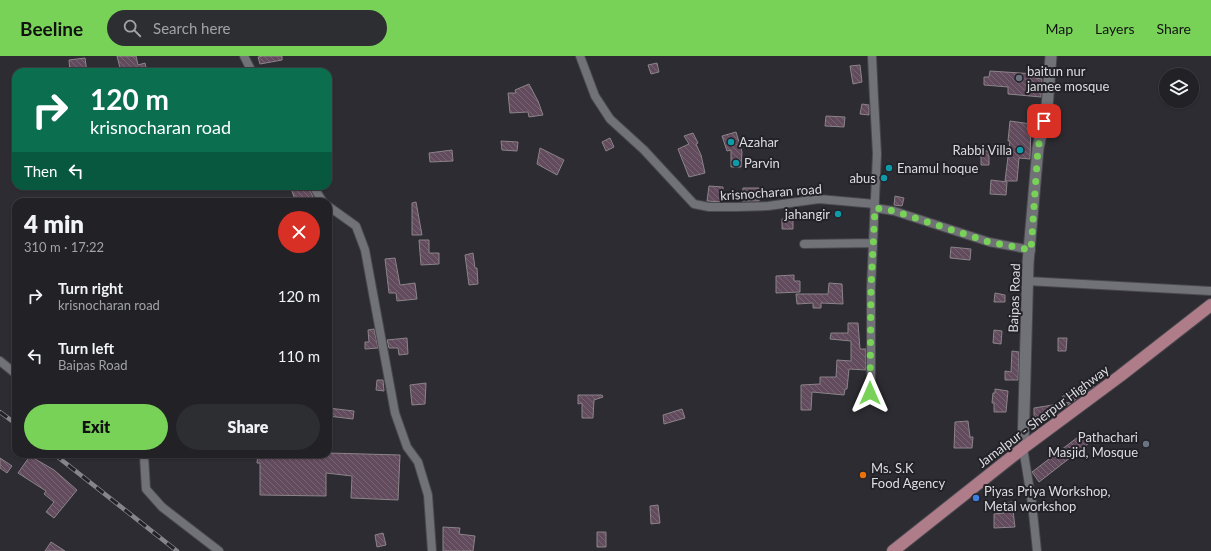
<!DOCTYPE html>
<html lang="en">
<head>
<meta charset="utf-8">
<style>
  body { margin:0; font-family:Lato,sans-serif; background:#2d2e32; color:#f1f3f6; height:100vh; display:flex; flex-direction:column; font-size:15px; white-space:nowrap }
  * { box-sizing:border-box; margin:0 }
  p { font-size:13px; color:#a2a3a7 }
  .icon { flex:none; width:22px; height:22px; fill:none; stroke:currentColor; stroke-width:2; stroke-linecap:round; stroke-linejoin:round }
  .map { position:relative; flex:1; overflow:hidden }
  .panel { position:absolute; left:12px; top:142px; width:320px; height:260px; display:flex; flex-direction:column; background:#212126; border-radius:12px; box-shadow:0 1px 3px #0004,0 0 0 1px #3e3e43 }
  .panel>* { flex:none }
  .top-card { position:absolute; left:12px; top:12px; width:320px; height:122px; border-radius:12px; box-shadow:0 1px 3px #0004,0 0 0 1px #3e3e43; background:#0b6e4f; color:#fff; overflow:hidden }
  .fabs { position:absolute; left:1159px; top:12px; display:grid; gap:8px }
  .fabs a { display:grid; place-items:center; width:40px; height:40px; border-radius:50%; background:#212126; box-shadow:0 1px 3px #0004,0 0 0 1px #3e3e43; font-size:20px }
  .pin { position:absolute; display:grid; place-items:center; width:34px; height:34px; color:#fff; margin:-17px; border-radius:8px; box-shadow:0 2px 6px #0006 }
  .me { position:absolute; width:44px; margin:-22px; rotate:0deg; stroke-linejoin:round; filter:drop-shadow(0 0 3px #0008) }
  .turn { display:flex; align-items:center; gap:14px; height:84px; padding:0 12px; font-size:18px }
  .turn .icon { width:52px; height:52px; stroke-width:2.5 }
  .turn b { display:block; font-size:28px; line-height:34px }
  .then { display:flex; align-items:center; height:38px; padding:0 12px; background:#0003; gap:8px; font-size:15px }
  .round { display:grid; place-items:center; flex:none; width:42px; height:42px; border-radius:21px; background:#2d2e32 }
  .headline { display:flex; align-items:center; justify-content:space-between; height:68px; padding:0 12px }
  h1 { font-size:24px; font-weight:800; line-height:30px }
  .action { display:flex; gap:8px; margin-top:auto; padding:8px 12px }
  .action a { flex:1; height:46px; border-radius:24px; background:#78d258; color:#111; font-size:16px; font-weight:800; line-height:46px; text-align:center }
  .action a+a { background:#2d2e32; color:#f1f3f6 }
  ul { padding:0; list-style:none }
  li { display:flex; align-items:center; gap:12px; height:60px; padding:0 12px }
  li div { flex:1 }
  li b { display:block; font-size:15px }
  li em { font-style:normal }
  header { display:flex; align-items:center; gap:24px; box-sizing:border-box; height:56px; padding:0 20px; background:#78d258; color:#111 }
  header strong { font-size:19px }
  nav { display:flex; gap:22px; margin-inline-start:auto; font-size:14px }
  .search { width:280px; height:36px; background:#2d2e32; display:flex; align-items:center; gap:10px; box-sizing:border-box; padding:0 14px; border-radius:22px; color:#a2a3a7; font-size:15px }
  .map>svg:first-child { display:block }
</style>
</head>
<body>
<header>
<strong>Beeline</strong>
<div class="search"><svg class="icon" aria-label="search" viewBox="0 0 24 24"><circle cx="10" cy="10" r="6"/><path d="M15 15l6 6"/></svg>Search here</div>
<nav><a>Map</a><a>Layers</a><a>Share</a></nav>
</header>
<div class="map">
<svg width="1211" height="495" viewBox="0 0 1211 495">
  <defs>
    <pattern id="building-back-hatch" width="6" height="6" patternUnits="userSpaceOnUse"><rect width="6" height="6" fill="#624b5d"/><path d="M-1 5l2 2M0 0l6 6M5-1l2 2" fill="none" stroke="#786474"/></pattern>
  </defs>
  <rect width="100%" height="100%" fill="#2c2c32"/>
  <!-- building -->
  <path fill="url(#building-back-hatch)" stroke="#8b8489" d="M117,0H136L138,9L145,7L147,16H121V13L124,12H120Z
    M263,0H282V4L260,8L258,1Z
    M85,2L87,16H70L69,4Z
    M657,7L659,16L651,18L648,9Z
    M860,9L862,26L853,28L850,10Z
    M990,15L1035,18V22L1042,23L1041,41L1008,38V31L984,29V21H989Z
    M529,28L538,45L543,59L529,61L528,56L510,57L508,37H516L515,34Z
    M862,48L869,49V59L860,58Z
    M826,60L845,61L844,71L825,70Z
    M1010,65L1031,68L1030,103L1019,102L1017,125H1005L1010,85H1008Z
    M736,76L742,96L741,111H731V94L727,95L722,80Z
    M693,77L698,87L696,88L701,99L705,117L689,121L678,93L689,88L684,80Z
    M610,82L614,91L606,95L602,86Z
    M501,85L518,86L517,95L502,94Z
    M540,92L564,104L557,119L537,108Z
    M452,94L453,105L430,106L429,97Z
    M981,95H989V109H981Z
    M991,124L1007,126L1006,139L990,138Z
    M290,130H308L314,143L296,146Z
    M709,130L723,131V146L707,145Z
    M743,132H759V145H742Z
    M895,140L904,142L902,150L894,149Z
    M416,146L422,179H412V147Z
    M782,163H793V173H782Z
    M419,184H429V197H439V208L421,209Z
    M951,191L971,193L970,204L950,202Z
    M473,197L475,212H477L478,228L469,229L465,199Z
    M395,202L400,229L415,227L417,243L397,245L396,237H389L385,203Z
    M794,219V225H800V236L776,237V220Z
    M829,227L842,228L843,248L821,247V252H813V247L797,248L796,238H828Z
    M995,237L1005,239V246H994Z
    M848,267H858L860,293H866V314L849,313L847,333H845L844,339L812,336L811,354H801V329L820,328V321H836L837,304L851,305V285L830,283L831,277H848Z
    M374,273L378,292L365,293V286H369L368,274Z
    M994,274L1002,275L1001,288L993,287Z
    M407,282L408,298L399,299L398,292H389L387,284Z
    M1058,282H1067L1066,295H1058Z
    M1012,295L1019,296L1018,324H1005V315L1011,316Z
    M1089,323L1094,330L1064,352L1049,360L1034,361V352L1071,346V341H1062Z
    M377,324H383L384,335L376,334Z
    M426,327L425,348L412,349L410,329Z
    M995,333L1008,335L1006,356H994V347H992L993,337H995Z
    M578,339H602L603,341L594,344L593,362H582V347L578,348Z
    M328,352L354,355L353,363L328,360Z
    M682,353L685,362L664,368L663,359Z
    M968,365L970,381H973L972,392H954L955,366Z
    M1082,378L1089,387L1039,426L1032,416Z
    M328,397L400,399L398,444L351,442L352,420L326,417V440L260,439V407H257L258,398Z
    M30,400L54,414L77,434L54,462L46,456L54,446L44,438L46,435L18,417Z
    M0,402L12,410L7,417L0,412Z
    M1012,446L1015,471L994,472V458L1004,457V447Z
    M658,449L660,467L651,468L650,450Z
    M443,471L460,472L459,478L475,480L473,495H443Z
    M597,476H606V491H597Z
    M383,477L386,489L377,491L375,479Z
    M51,486L65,495H45Z"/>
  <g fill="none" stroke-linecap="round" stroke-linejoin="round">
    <!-- street casing -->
    <g stroke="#48484d" stroke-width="10">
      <path id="street" d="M244,0L252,16
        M580,0L595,40L610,63L644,94L694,148L709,151H737L768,150L819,143L875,148
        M872,0L874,43
        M313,130L323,146
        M328,150L356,170L365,194L395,357L407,391L418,406L428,439L432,495
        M875,152L894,155L989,186L1031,194
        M804,188L873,187
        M1027,225L1211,235
        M0,305L16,318
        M871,337V232L877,98L874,42
        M1023,392L1032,447L1037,495
        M141,398L144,400L146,433L162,451L219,495"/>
    </g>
    <!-- secondary casing -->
    <g stroke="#48484d" stroke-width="13">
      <path id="secondary" d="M1023,392L1028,207L1038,92L1047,51L1051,0"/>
    </g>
    <!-- primary casing -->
    <g stroke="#48484d" stroke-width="14">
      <path id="primary" d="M893,495L1023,392L1120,320L1211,249"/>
    </g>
    <!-- street -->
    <use href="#street" stroke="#717178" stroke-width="8"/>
    <!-- secondary -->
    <use href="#secondary" stroke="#717178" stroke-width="11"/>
    <!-- primary -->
    <use href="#primary" stroke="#af7d89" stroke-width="12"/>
    <!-- rail casing -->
    <g stroke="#85858a" stroke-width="4.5">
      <path id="rail" d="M0,356L16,368
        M54,398L177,495"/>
    </g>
    <!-- rail -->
    <use href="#rail" stroke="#222228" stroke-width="3" stroke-dasharray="9" stroke-linecap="butt"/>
  </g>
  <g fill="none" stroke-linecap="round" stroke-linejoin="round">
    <!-- route -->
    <path stroke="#78d258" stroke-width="7" stroke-dasharray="0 12.6" d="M870,337L871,232L875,152L894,155L989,186L1031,194L1038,92L1044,65"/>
  </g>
  <!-- markers -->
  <g fill="#6b7280" stroke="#222228" stroke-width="1.5">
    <circle cx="1019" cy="22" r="4"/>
    <circle cx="1146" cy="388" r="4"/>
  </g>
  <g fill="#0f9aa8" stroke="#222228" stroke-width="1.5">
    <circle cx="731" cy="86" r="4"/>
    <circle cx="1020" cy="94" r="4"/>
    <circle cx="736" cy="107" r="4"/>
    <circle cx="889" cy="112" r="4"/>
    <circle cx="884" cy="122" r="4"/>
    <circle cx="838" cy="158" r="4"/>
  </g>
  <circle fill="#e8710a" stroke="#222228" stroke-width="1.5" cx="863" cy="419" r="4"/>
  <circle fill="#3f7fe0" stroke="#222228" stroke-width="1.5" cx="976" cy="442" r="4"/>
  <g text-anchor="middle" stroke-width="4" stroke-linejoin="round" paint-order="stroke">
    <!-- poi labels -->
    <g font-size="13" fill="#dcdce0" stroke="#222228" text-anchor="start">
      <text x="1027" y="20">baitun nur<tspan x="1027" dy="15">jamee mosque</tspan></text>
      <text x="739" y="91">Azahar</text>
      <text x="1012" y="99" text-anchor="end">Rabbi Villa</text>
      <text x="744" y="112">Parvin</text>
      <text x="897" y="117">Enamul hoque</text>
      <text x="876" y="127" text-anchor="end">abus</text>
      <text x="830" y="163" text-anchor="end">jahangir</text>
      <text x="1138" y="386" text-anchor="end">Pathachari<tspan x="1138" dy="15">Masjid, Mosque</tspan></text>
      <text x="871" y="417">Ms. S.K<tspan x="871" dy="15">Food Agency</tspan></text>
      <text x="984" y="440">Piyas Priya Workshop,<tspan x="984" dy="15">Metal workshop</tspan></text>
    </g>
    <!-- street labels -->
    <g font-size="13" fill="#dcdce0" stroke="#222228">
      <text transform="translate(771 136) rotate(-4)" y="5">krisnocharan road</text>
      <text transform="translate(1014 242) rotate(-88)" y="5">Baipas Road</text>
      <text transform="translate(1043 360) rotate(-37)" y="5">Jamalpur - Sherpur Highway</text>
    </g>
  </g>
</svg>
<div class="fabs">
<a><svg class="icon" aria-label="layers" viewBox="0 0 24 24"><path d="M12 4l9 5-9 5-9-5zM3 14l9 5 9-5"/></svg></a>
</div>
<div class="pin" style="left:1044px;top:65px;background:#d93025"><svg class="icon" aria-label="arrive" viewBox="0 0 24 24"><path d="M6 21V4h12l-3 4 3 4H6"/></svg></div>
<svg class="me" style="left:870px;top:337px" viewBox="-20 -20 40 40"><path d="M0-17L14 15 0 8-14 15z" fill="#78d258" stroke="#fff" stroke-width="4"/></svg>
<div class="top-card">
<div class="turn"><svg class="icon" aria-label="right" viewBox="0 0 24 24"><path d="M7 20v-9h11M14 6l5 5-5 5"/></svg><div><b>120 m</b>krisnocharan road</div></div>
<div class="then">Then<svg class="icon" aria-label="left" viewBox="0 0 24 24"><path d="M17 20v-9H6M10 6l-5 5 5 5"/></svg></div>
</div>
<section class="panel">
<div class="headline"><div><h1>4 min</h1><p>310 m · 17:22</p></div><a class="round" style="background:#d93025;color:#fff"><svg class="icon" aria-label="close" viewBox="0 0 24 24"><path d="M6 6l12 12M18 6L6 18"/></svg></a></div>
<ul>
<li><svg class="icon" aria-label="right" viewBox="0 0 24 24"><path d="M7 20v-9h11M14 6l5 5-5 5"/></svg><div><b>Turn right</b><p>krisnocharan road</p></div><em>120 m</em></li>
<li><svg class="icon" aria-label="left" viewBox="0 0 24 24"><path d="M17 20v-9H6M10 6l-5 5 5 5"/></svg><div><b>Turn left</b><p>Baipas Road</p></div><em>110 m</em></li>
</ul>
<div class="action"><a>Exit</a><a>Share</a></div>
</section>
</div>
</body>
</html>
